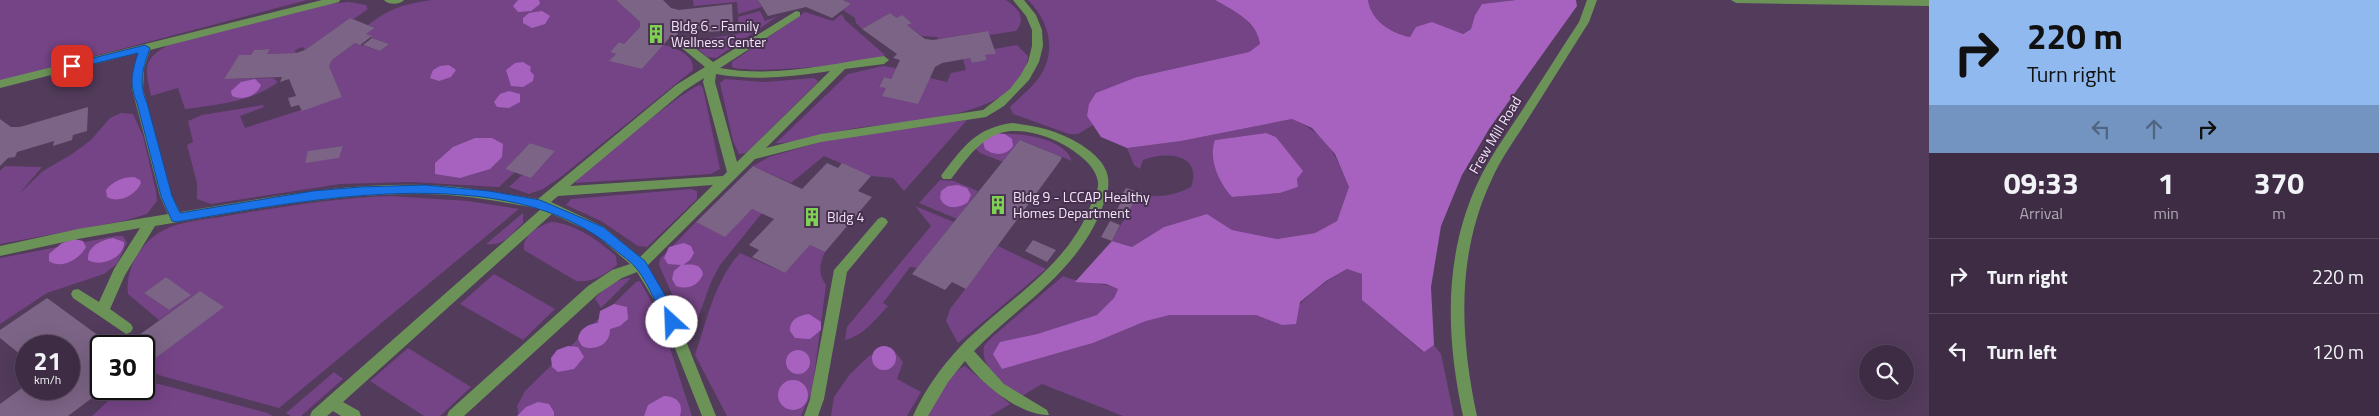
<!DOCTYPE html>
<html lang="en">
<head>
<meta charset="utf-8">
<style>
  body { margin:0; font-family:"Titillium Web",sans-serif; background:#45344b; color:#f1f3f6; height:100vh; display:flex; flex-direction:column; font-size:19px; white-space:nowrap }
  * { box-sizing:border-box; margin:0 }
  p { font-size:16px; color:#ada7b2 }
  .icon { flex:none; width:28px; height:28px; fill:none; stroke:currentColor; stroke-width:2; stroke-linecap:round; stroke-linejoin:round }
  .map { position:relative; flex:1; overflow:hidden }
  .side { display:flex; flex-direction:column; background:#3e2c44; width:450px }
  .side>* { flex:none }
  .banner { background:#90b9f0; color:#111; overflow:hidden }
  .tools { position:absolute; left:1859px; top:345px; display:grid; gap:10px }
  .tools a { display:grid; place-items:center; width:55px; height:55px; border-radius:50%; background:#3e2c44; box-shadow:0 5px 20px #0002,0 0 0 1px #57485d; font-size:25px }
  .speed { position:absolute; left:15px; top:335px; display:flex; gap:10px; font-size:25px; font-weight:700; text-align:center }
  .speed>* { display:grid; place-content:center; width:65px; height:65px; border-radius:50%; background:#3e2c44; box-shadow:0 5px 20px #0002,0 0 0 1px #57485d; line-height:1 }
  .speed small { font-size:12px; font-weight:400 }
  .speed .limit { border:2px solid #111; border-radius:8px; background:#fff; color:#111 }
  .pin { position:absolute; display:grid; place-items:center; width:42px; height:42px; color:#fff; margin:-21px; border-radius:10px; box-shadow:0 2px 8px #0006 }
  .me { position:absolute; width:55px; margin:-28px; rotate:335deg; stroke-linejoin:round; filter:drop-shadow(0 0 4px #0008) }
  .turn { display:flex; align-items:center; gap:18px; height:105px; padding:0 15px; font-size:22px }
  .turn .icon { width:65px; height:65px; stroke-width:2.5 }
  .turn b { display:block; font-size:35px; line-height:42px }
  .lanes { display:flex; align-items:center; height:48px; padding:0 15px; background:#0003; justify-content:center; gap:25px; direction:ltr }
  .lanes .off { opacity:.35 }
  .eta { display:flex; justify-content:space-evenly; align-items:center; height:85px; text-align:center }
  .eta b { font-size:30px; font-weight:700; line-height:35px }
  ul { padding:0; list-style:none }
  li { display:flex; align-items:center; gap:15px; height:75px; padding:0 15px; border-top:1px solid #57485d }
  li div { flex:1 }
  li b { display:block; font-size:19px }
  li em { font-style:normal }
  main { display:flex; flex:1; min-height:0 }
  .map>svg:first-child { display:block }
</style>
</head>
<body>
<main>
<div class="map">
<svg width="1929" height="416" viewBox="0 0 1929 416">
  <rect width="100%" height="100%" fill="#523b5b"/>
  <!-- green -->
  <path fill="#754486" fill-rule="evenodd" d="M0,0H307L0,81Z
    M432,0H616L640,22V27L624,44L619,42L610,52L616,54L610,61L642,69L663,45C675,47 695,55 693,70L562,176L543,189L529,194L509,187L522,175L531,177L555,151L530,143L505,169L515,172L499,187L410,182L340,184L211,204L197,199V183L187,145L193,142L188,121L202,115L263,105L264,107L240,116L245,128L342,97L329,66L332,60L355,43L380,51L389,44L370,37L371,36L366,34L375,28L368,25C390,8 404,4 432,0ZM343,146L339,158L305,162L309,151Z
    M693,0H758L762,7L738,14L737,2L694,6Z
    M843,0H1006C1018,8 1027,18 1016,31L989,35L987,31L939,39L937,37L922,36L907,25L912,22L902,16L897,18L890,13L862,29L856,23L855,18L843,10L851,4Z
    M1028,0H1215L1244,17L1258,34L1260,44L1249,52L1137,77L1087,115L1093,125L1078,134H1069L1013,114L1010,107C1020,97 1032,88 1040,76C1057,50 1049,21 1028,0Z
    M1368,0H1516L1482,4L1475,15L1471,29L1462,34L1432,22L1411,37C1391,33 1371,21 1368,0Z
    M349,2L366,5L368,9L354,19L350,18L305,50L303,47L295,50L296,53L267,54L270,49L254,50L251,55H239L224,79L273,78L278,82C252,102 216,105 185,109L178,88L151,96C145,68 142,60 168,45L324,4Z
    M760,11L765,21L778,16L716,58L707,57L689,41L739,34L738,17Z
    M805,12L833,21L842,14L845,20L885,55C869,64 749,75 732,67V62Z
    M1017,45L1028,56C1024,121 897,121 851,129C827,133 800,144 776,143L848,74L883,66L896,68L891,79L884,77L879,86L886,88L882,96L930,78L947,82L951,73L966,70L963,59L970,58L972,63L987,60L985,55L996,54L994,49Z
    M814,78L818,81L816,84L746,153L739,154L733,141L720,83L725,79L765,82Z
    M700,85L703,88L720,169L711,174L575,183C584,170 688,87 700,85Z
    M121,113L133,114L143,136L156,191L157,201L147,214L123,221L0,244V171L5,166L42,167L19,194L43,171L72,154L91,140L110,118Z
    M1292,119C1327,134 1335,153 1349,187L1337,221L1315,233L1277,239L1232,230L1207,214L1164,227L1132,247L1112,241L1134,201L1144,203L1148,195C1164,198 1176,194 1191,187C1203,154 1166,151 1143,160L1140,169L1134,165L1127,148L1181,141ZM1266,133L1276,137L1302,170L1297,179L1298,187L1280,193L1232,197L1215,140Z
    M967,120L904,191L893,178L871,176L824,156L791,183L753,166L769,157L831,139Z
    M1008,134C1028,134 1065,140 1072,161L1021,140L1003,162L980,153L976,149L977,143L994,135Z
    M940,180L954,181L978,191L957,219L919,203Z
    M691,189L697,191V199L647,247L638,246L601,221L566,205L571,199Z
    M390,196L468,201L519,209L279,408L162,376L149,371L145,366L223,307L200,291L159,320L128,294C125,272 138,247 157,234C176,221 204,220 226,216C281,207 335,198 390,196ZM166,277L190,295L169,310L144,293Z
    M915,206L954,222L917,268L910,267L883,303L888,306C875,320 863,336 845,340L847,327L931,226Z
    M752,209L762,213L720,265L711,282L691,337L659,265L660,259L696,222L725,236Z
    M523,213V223C512,233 503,247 486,244Z
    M552,222C576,224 599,241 616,256L617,265C605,275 592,283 576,281L524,250C522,235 540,225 552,222Z
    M116,236H123L127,243L117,264L104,274L47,293L0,324V258Z
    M810,245L825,252C819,265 818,273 826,285L812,392L801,416H727L695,355C707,320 715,280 740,253L785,273Z
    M998,246L1046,269L958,343L946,321L950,309Z
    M1347,269L1362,274V300L1423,352L1434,345L1441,354L1454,416H1123L1042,384L1020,397C1005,384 980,370 984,346L992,337L1063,276C1081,284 1100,281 1118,289L1114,298L1098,315L1037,334L1000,342L1002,369L1093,343L1146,321L1170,315H1256L1282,325C1302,299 1318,286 1347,269Z
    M494,274L555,309L523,340L460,304Z
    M631,278L601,308L595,299C602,289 618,278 631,278Z
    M640,281L651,301L664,330L692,416H519L517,406L525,391L636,282Z
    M891,347L903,362L897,379L921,392L907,416H831L834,397L850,374L869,356Z
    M408,348L471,387L440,416H424L370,381Z
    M965,366L1010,404L990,416H928C935,402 950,372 965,366Z
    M334,372L343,379L301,416H291L286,413Z
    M144,380L267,413L273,416H92L121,389H144Z"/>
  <!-- forest -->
  <path fill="#a762c0" d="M518,0H539L540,4L531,11L518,12L513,6Z
    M1215,0H1368C1371,21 1391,33 1410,37L1416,27L1432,22L1463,34L1471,29L1475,15L1482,4L1516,0H1576L1577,6L1489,129L1462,175L1441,226L1431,287L1434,345L1424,352L1362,300V274L1347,269L1326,281L1300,302L1296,324L1282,325L1256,315H1170L1146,321L1093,343L1002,369L993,354L1000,342L1037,334L1097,315L1114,298L1118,289L1106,284L1075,282L1112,241L1132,247L1164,227L1207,214L1232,230L1277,239L1315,233L1337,221L1349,187L1335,154L1312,128L1292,119L1181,141L1127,148L1101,137L1087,116L1089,104L1096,93L1137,77L1249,52L1260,44C1257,21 1234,11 1215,0Z
    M542,11L550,16L545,24L532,28L523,23V18L529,13Z
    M523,62L531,67L530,71L534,75L533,81L523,87L511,86L506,70L515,63Z
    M449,65L456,70L451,77L439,81L430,78L433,70L440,66Z
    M255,79L261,85C257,96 243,101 232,96L231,91L241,82Z
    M509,91L520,94V102L509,108L497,107L494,102L500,94Z
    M996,133L1005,134L1012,139L1013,146C1006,156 994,156 985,149L983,142Z
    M1266,133L1276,137L1303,171L1297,179L1298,187L1280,193L1232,197C1219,183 1208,159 1215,140Z
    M475,138H492L503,144L502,157L490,169L460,178L435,174V163L453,147Z
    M134,177L140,180L141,183C136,195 118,204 107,197L106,190C113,181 123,177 134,177Z
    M958,185L967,188L971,195L968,202C959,209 945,210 940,198L941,191L948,186Z
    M113,238L124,242C125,257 101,268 88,260C87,246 102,240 113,238Z
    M74,239L83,241L86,247C80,259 61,270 49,261V254L62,243Z
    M684,243L691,246L694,253L690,260L683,265C692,264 701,264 703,274C698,286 688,290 676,286L672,279L674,271L681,265L668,264L664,258L669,247Z
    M614,304L627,307L628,319L620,326L610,329C611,344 595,352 582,346L578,339C579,329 588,324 598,323L600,311Z
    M809,314L821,322V330L810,339L795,338L790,331C789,320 799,315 809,314Z
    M568,346L578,347L584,357L574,369L558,372L552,367L551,358L557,350Z
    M872 358a12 12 0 1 1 24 0a12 12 0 1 1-24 0Z
    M786 362a12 12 0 1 1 24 0a12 12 0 1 1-24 0Z
    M778 395a15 15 0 1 1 30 0a15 15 0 1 1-30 0Z
    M664,396C676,396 684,403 680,416H644L648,405Z
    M538,402L549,404L554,412V416H517L526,407Z"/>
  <!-- building -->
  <path fill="#7c6486" d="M616,0H663L671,8L679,10L732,4L733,25L722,26V31L707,32V28L678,31L677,36H671L642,69L609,61L616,54L610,52L619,42L624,44L640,27V22Z
    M758,0H843L851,4L832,18L806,7L768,16Z
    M890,13L897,18L902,15L912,23L907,25L925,39L933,40L988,31L996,54L985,55L987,60L972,63L970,58L942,63L935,67L918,104L882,96L886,88L879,87L884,77L891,79L900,60L893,58L897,54L862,29Z
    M350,18L375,28L366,34L372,36L360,45L355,43L332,60L329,66L342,97L302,111L299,105L291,107L288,98L296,96L289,79L280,82L282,77L224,79L239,55H251L254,50L270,49L267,54L296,53L305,50Z
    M372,38L389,44L380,51L363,45Z
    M88,107L87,131L73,135L72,140L53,146L54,141L17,152L15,157L8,158L0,166V119L11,127H20Z
    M1020,140L1062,157L1060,161L966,289L952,282L945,290L912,274Z
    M530,143L555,151L531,178L505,169Z
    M343,146L339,158L305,163L308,151Z
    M827,163L838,168L842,163L871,176L858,191L872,197L825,252L810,245L785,273L752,257L759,250L749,245L774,219L752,209L725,237L696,222L753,166L802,189Z
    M1126,188L1148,195L1144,203L1122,195Z
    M1124,197L1134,201L1126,217L1115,213Z
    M1110,221L1120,225L1112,241L1101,237Z
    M1033,240L1056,250L1047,262L1025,251Z
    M166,277L191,295L169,310L144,293Z
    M200,291L224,307L145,366L144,346H124Z
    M47,298L99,336L95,339L105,346H101V389H104L68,416H0V404L26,385V389H69V346H26V359L0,338V330Z"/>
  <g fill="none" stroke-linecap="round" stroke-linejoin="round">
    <!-- minor -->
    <path fill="#6b9358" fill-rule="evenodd" d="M322,0H340L339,2L150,50L144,69L143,89L172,196L180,212C261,199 343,182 425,185C463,186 501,193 538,199L676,85L705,67L677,44L676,42L677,40H685L713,62L796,11L800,12V16L720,68C773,78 831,64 884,56L889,60L884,64L845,69L766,148L821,134L983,110L1010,89L1020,76L1028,62L1032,46V30L1026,16L1013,0H1024L1036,15L1042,30L1043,46L1039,62L1029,80L1004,106L986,117L821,142L755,159L647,266L672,306L716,416H702L659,308L637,272L622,278L598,294L464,416H447L449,411L588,286L612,270L630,264L594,233L552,214L343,402L359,411L361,416H341L333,411L327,416H310L312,411L541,209C502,202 463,194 424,194C333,193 244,211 155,226L125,275L110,309L131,324L133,328L131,332L126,334L73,298L71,294L73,290L78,289L99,302L114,269L140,228L78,239L0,256V246L78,229L168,214L160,196L132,89V76L138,53L0,88V80ZM830,71L737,162L715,82L716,74C755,81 792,77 830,71ZM704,78L703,82L727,172L723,176L570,186L684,91ZM713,185L640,257L604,227L551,202L558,196Z
      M384,0H404C400,5 388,5 384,0Z
      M1587,0H1597L1589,22C1568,55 1547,89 1526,122C1514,141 1500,160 1491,181C1456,256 1460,337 1477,416H1463C1446,337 1443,257 1478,182C1489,159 1503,139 1517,118C1538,86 1558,54 1579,22Z
      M1731,0H1929V6L1736,3Z
      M1012,123C1040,126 1067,133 1090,151C1112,169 1112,184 1102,208C1078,272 1019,305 974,351L1004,384L1047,410L1049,415C1020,416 981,383 965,361L948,382L928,416H913C924,391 941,367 960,347C1004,301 1066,269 1090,207C1093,200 1099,190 1098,182C1096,170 1088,162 1079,155C1061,140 1034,130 1011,131C983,133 967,159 951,179H943L941,176L943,173C964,146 976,128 1012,123Z
      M882,217L886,219L888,222L886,225L847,272L824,399L818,416H804L810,399L834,270L878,219Z"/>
  </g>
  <!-- route -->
  <path fill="#1a73e8" stroke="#114b97" d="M145,45L150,48C143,68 138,83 147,103L172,196L180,213L313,191L360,187L425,185L489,191L540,200L603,227L645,261L669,302L678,322L676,326H667C657,307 650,286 637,269C631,261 621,255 614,249C507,158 303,201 176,222L172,221L161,196L137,103C129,84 132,72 138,53L72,69L67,66L69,64Z"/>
  <!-- icons -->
  <defs>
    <g id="building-bare" transform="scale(1.5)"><path d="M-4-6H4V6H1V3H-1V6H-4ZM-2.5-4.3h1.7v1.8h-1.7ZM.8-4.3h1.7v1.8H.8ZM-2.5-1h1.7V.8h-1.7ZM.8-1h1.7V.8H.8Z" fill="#7ed153" stroke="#47314f" stroke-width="2.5" paint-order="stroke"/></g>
  </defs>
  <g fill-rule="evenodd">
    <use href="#building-bare" x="656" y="34"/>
    <use href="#building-bare" x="998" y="205"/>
    <use href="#building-bare" x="812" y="217"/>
  </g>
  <g text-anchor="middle" stroke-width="4" stroke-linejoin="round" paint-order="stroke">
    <!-- poi labels -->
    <g font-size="14" fill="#f3e5f9" stroke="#47314f" text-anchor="start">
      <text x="671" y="31">Bldg 6 - Family<tspan x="671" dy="16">Wellness Center</tspan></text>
      <text x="1013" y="202">Bldg 9 - LCCAP Healthy<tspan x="1013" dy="16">Homes Department</tspan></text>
      <text x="827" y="222">Bldg 4</text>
    </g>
    <!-- street labels -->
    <g font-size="14" fill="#f3e5f9" stroke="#47314f">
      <text transform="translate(1495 135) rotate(-59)" y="5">Frew Mill Road</text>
    </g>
  </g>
</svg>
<div class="tools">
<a><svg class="icon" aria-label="search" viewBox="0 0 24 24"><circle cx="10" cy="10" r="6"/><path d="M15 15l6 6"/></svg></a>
</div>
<div class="speed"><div>21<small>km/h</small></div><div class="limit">30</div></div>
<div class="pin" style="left:72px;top:66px;background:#d93025"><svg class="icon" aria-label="arrive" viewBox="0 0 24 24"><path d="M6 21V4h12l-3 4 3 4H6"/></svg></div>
<svg class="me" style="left:672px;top:322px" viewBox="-20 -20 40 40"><circle r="19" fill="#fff"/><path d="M0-13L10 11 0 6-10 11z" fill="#1a73e8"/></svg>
</div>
<section class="side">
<div class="banner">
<div class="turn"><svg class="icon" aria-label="right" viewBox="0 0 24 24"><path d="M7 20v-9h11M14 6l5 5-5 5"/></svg><div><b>220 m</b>Turn right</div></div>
<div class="lanes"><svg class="icon off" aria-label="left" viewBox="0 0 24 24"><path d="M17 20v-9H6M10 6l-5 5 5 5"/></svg><svg class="icon off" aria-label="ahead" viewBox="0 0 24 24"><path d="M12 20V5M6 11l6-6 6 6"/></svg><svg class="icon" aria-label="right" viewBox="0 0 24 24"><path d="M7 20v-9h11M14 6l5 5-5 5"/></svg></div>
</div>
<div class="eta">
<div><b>09:33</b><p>Arrival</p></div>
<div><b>1</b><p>min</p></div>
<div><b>370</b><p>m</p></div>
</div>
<ul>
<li><svg class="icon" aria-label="right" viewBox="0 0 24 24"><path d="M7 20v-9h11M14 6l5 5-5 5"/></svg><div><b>Turn right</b></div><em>220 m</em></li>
<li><svg class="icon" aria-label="left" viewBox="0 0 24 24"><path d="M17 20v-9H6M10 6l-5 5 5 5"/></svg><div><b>Turn left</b></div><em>120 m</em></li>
</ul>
</section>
</main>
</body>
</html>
